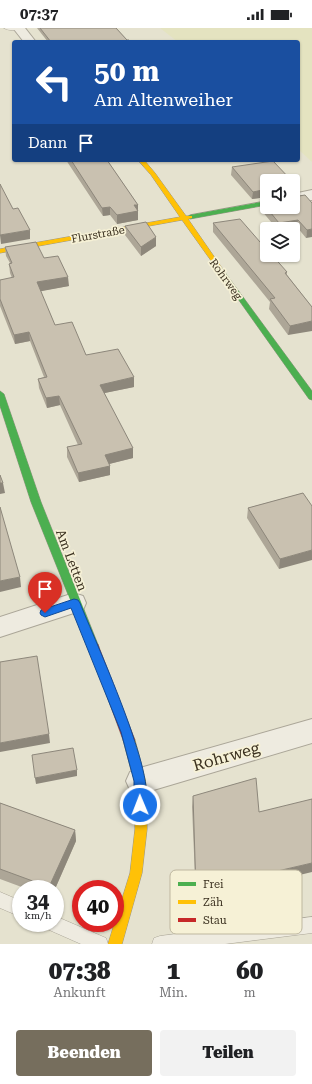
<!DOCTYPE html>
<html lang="de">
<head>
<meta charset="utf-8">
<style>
  body { margin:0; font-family:"Roboto Serif",serif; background:#f2f2f2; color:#202124; height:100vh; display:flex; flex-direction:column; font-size:15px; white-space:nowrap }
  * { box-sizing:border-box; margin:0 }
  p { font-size:13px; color:#757577 }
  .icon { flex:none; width:22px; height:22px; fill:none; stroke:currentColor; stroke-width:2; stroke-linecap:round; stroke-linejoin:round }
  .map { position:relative; height:916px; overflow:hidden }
  .side { display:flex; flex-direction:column; background:#fff; flex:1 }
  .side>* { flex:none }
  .hud { position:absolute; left:12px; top:12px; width:288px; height:122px; border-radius:4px; box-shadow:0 1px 3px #0004; background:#1a4fa0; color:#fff; overflow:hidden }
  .buttons { position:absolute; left:260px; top:146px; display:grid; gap:8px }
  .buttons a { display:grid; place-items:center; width:40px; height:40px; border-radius:4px; background:#fff; box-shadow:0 1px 3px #0004; font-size:20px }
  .speed { position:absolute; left:12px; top:852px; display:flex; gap:8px; font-size:20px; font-weight:700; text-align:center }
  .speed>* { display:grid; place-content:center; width:52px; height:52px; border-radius:50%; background:#fff; box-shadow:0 1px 3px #0004; line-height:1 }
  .speed small { font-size:10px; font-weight:400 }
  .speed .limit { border:6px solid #d22; background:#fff; color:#111 }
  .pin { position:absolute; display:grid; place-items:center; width:34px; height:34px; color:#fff; margin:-41px -17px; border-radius:50% 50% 50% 0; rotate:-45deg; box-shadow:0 0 4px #0007 }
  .pin .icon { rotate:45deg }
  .me { position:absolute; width:44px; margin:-22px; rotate:359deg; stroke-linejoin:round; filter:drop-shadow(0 0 3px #0008) }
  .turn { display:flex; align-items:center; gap:14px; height:84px; padding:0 16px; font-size:18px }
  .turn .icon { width:52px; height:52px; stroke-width:2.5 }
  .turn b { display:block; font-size:28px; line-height:34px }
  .then { display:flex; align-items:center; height:38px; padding:0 16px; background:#0003; gap:8px; font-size:15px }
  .eta { display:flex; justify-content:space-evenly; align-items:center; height:68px; text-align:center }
  .eta b { font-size:24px; font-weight:800; line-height:28px }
  .cta { display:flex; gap:8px; margin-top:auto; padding:8px 16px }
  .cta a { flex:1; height:46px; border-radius:4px; background:#766e5d; color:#fff; font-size:16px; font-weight:800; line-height:46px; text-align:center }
  .cta a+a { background:#f2f2f2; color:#202124 }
  .status { display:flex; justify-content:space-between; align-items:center; height:28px; padding:0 20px; background:#fff; direction:ltr }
  .status svg { height:11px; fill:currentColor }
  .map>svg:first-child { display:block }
</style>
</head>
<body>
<div class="status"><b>07:37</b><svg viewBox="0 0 49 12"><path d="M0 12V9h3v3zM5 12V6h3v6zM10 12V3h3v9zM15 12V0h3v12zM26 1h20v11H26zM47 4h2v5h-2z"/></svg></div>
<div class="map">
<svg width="312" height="916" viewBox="0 0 312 916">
  <rect width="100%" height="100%" fill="#e5e2cf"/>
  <!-- farmland -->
  <path fill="#e4e3c0" d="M160,0H312V134L298,121V14H178Z"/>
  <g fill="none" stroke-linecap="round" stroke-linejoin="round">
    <!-- lane casing -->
    <g stroke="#aba698" stroke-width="1">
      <path id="lane" d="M4,0H22C18,3 8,3 4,0Z
        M0,864L21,873V889L0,880Z
        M55,888L106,910L108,916H81L47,901L45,895H55Z
        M312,889V905L225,916H152L154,910L160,908Z"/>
    </g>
    <!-- street casing -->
    <g stroke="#aba698" stroke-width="2">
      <path id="street" d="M13,0H25L36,14H24Z
        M312,162V172L293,176V166Z
        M74,565L83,568L86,575L83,582L0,609V589Z
        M312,691V715L140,766L130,762L126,753L130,744L140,740Z"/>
    </g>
    <!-- fast casing -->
    <g stroke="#9a9688" stroke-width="1">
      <path id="fast" d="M267,173V177L190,191L187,189L190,187Z
        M219,238L221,239L312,363V372L309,371L216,240Z
        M0,363L4,366L41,474L99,619L98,622L94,623L90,622L89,619L31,474L0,378Z"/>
    </g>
    <!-- slow casing -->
    <g stroke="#9a9688" stroke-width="1">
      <path id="slow" d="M138,132H144L155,145L186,188H192V190L188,191L222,240L221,241H217L182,192L0,225V221L180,189L151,147Z
        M129,707L133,708L135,712L146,753L147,801L142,845L122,916H108L130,845L135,801L134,753L123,712L125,708Z"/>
    </g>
    <!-- jam casing -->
    <g stroke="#9a9688" stroke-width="1">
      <path id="jam" d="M94,615L98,616L99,619L135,712L133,716L129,717L125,716L123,712L89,619L90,616Z"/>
    </g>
    <!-- lane -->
    <use href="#lane" fill="#eeebe0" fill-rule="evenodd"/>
    <!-- street -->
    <use href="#street" fill="#eeebe0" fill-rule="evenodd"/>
    <!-- fast -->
    <use href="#fast" fill="#4caf50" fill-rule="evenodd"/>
    <!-- slow -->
    <use href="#slow" fill="#ffc107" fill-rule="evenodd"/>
    <!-- jam -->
    <use href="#jam" fill="#c62828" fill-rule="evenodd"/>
  </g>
  <!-- wall -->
  <path fill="#ada697" d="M37,0H116L127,12L130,14H48Z
    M66,132H107L138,177V192L117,196L110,187L103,188Z
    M232,139L267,153V169L252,171L231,147Z
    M262,174L312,175L306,210L297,199L288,201H277L261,182Z
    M213,195L287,244V247L312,279L288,307L269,281L270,274L213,204Z
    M125,198L156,218L141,228L125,207Z
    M5,219L44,230L69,258L40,263L55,297L86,327L134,359L104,365L133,430L109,436L110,447L79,454L67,429V419L78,417L60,377L47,380L39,360L38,351L44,349L30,313L15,316L0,278V252L12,250L10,245L9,236L10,235L6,228Z
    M303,465L279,541L247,490L248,480Z
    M193,768L259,784L196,872L192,779Z
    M0,775L75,802L76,813L55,861H27L0,851Z"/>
  <!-- shaded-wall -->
  <path fill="#8d877b" d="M295,157L294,164L293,165V158Z
    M267,161V169L252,171L253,164Z
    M134,177H138V192L117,196V187Z
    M110,179V187L103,188L102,180Z
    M298,192L297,199L288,201H278L279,195Z
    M312,201V209L306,210L307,202Z
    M30,202V211L1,216L0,207Z
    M156,209V218L141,228V219Z
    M68,249L69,258L37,264V254Z
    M312,293V303L288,307L290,298Z
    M29,304L30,313L15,316L14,307Z
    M134,349V359L100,366V357Z
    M59,368L60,377L47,380L46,370Z
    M133,420V430L105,437V427Z
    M110,438V447L79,454L78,445Z
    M0,455H3L5,465L0,466Z
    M312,522V532L279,541L280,531Z
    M20,549L21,559L0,564V553Z
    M49,706L50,715L0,724V715Z
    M77,742V748L36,756L35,750Z
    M75,802L76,813L55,861H49V859Z
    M312,835V844L196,872V862Z"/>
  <!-- building -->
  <path fill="#c9c1b0" stroke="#8d877b" d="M40,0H116L127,12H129L130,14H51Z
    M71,132H107L138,177H134L138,183L117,187L110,179L102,180Z
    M273,133L292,153H267V161L253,164L232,139Z
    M0,156L13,181L18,180L30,202L0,207Z
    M305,167L312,175V201L307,202L298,192L279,195L262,174L267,173V179H293V169Z
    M240,191L267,222V227H272L287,244L285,245L312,279V293L290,298L270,271L275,270L213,195Z
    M146,194L156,209L141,219L125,198Z
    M36,214L44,230L58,228L68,249L37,254L55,297L72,294L86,327L118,321L134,349L100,357L133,420L105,427L110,438L78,445L67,419L82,416L59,368L46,370L38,351L47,349L29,304L14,307L0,271V252L14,249L9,236L12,235L5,219Z
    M0,447L3,455H0Z
    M303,465L312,478V522L280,531L248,480Z
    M0,479L20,549L0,553Z
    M37,628L49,706L0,715V634Z
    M73,720L77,742L35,750L32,727Z
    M256,750L259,784L312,771V835L196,862L193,768Z
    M0,775L75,802L49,859L0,841Z"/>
  <!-- route -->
  <path fill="#1a73e8" stroke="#114b97" d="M74,571L78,572L80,575C94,611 159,750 145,781L140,782L136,781L134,777V753L121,704L71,580L45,589L41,587L40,585L41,582Z"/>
  <g text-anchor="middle" stroke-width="3.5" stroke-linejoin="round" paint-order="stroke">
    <!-- far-street labels -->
    <g font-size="11" fill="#3a301f" stroke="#f6f1d6">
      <text transform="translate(98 206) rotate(-10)" y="4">Flurstraße</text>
      <text transform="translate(226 251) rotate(54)" y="4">Rohrweg</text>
    </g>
    <!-- street labels -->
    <g font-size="13" fill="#3a301f" stroke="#f6f1d6">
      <text transform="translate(72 532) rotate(69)" y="5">Am Letten</text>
    </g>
    <!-- near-street labels -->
    <g font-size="16" fill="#3a301f" stroke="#f6f1d6">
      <text transform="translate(226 728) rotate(-16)" y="6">Rohrweg</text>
    </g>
  </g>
  <!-- legend -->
  <rect x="170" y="842" width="132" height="64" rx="6" fill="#f6f1d6" stroke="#beb79f" stroke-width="1"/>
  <rect x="178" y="854" width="18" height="4" fill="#4caf50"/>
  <rect x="178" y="872" width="18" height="4" fill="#ffc107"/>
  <rect x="178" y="890" width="18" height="4" fill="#c62828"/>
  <g font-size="11" fill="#3a301f">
    <text x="203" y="860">Frei</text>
    <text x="203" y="878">Zäh</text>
    <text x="203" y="896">Stau</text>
  </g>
</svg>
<div class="buttons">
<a><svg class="icon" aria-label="sound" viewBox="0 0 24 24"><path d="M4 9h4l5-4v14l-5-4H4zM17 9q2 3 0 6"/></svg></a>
<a><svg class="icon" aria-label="layers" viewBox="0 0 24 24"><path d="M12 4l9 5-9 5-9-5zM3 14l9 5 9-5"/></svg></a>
</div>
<div class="speed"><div>34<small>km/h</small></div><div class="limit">40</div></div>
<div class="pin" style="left:45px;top:585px;background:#d93025"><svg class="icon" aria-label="arrive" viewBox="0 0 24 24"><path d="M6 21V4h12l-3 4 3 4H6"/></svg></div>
<svg class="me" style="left:140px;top:777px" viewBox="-20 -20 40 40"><circle r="17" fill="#1a73e8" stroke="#fff" stroke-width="3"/><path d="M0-11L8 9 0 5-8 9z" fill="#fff"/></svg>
<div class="hud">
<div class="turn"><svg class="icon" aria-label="left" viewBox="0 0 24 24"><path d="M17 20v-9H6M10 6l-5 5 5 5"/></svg><div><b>50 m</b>Am Altenweiher</div></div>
<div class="then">Dann<svg class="icon" aria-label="arrive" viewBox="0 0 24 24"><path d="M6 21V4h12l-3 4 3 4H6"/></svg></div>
</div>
</div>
<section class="side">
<div class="eta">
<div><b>07:38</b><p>Ankunft</p></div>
<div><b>1</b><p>Min.</p></div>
<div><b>60</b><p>m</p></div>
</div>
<div class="cta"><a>Beenden</a><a>Teilen</a></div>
</section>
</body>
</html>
